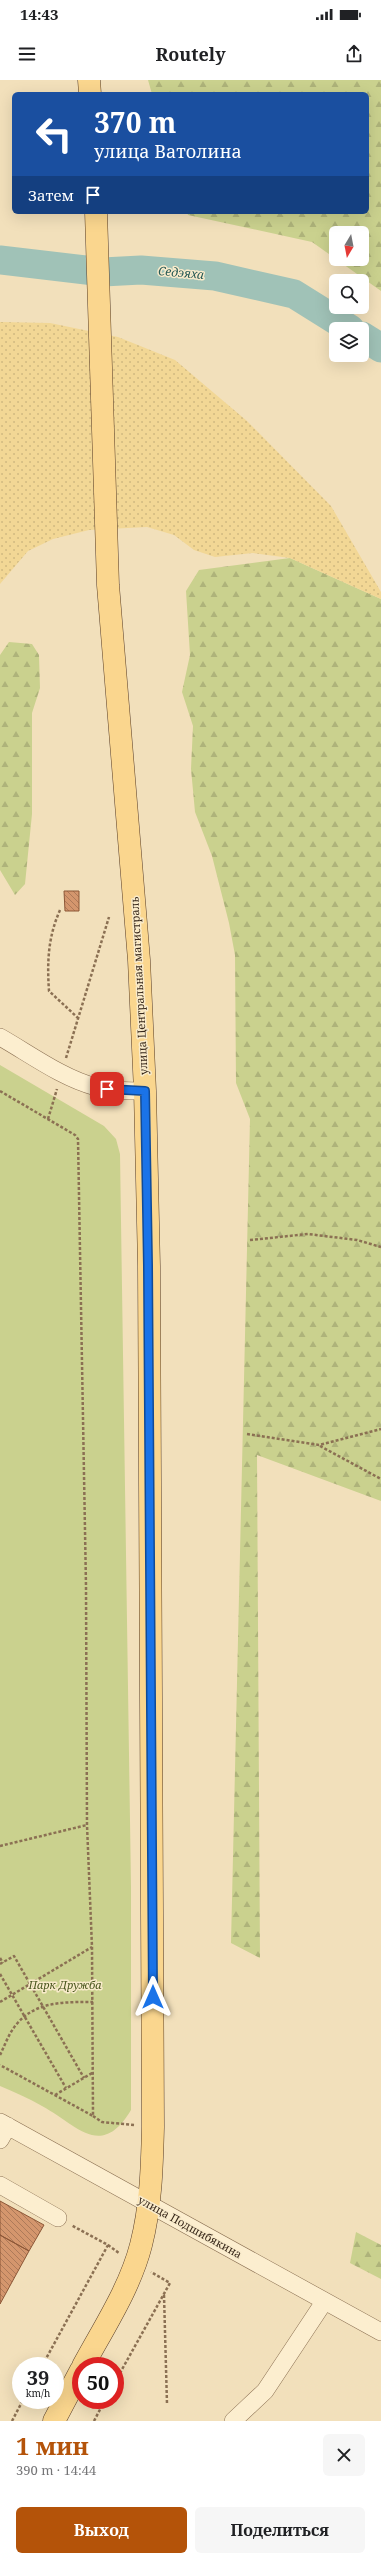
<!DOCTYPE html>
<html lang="ru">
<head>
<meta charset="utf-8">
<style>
  body { margin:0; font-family:"Noto Serif",serif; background:#f6f6f6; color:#202124; height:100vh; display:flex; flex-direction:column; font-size:15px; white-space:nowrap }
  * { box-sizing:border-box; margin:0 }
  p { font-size:13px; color:#757577 }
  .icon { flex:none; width:22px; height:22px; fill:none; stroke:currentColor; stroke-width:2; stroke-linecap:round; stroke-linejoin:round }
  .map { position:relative; height:2341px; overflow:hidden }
  .panel { display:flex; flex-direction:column; background:#fff; flex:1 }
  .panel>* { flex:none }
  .top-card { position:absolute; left:12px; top:12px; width:357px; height:122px; border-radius:6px; box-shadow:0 4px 16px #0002; background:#1a4fa0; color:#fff; overflow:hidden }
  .needle { width:26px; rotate:190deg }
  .fabs { position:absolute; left:329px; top:146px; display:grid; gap:8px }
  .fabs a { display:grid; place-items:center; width:40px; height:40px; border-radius:6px; background:#fff; box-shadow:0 4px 16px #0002; font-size:20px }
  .speed { position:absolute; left:12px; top:2277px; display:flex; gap:8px; font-size:20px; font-weight:700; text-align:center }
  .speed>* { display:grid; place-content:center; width:52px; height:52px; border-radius:50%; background:#fff; box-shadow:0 4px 16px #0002; line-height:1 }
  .speed small { font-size:10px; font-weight:400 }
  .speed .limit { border:6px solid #d22; background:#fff; color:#111 }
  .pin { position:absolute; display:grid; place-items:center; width:34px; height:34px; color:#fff; margin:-17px; border-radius:8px; box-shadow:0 2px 6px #0006 }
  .me { position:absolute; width:44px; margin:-22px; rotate:0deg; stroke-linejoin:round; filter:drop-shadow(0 0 3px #0008) }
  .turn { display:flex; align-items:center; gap:14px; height:84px; padding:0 16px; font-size:18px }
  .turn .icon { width:52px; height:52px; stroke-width:2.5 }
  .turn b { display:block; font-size:28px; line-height:34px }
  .then { display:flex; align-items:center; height:38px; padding:0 16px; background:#0003; gap:8px; font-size:15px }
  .round { display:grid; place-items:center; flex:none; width:42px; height:42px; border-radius:6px; background:#f6f6f6 }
  .head { display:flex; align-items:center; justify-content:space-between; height:68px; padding:0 16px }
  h1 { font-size:24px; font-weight:700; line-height:30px; color:#b45309 }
  .action { display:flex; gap:8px; margin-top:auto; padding:8px 16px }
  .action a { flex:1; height:46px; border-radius:6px; background:#b45309; color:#fff; font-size:16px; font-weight:700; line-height:46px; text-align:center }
  .action a+a { background:#f6f6f6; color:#202124 }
  .status { display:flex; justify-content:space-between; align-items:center; height:28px; padding:0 20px; background:#fff; direction:ltr }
  .status svg { height:11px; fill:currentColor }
  header { display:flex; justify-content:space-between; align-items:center; height:52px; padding:0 16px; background:#fff; font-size:18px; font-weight:700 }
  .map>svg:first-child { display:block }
</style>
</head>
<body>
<div class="status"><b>14:43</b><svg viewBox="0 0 49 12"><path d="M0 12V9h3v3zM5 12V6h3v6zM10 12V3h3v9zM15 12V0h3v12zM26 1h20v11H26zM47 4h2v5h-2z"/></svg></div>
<header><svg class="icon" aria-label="menu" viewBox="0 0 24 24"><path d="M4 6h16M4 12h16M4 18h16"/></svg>Routely<svg class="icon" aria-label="share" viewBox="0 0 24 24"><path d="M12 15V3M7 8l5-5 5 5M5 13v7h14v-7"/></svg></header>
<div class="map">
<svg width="381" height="2341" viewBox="0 0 381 2341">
  <defs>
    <pattern id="forest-firs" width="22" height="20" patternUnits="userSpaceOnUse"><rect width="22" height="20" fill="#cad18e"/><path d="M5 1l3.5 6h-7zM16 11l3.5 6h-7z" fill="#aeb37a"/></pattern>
    <pattern id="sand-dots" width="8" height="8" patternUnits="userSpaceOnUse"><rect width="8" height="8" fill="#f2d795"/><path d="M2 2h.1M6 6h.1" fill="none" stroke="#d0b980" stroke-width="1.8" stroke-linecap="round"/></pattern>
    <pattern id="building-back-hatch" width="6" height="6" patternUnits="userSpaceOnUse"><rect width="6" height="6" fill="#d4966d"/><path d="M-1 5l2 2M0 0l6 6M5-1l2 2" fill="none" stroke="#ad7a59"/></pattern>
  </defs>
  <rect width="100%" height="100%" fill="#f2e0bb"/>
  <!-- forest -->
  <path fill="url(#forest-firs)" fill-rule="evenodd" d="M148,0H381V211L312,162L188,135L187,132H367V14H152ZM336,153H362V179H336Z
    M290,478L381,519V1421L257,1375L260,1878L231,1863L250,1039L236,1003L235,875L229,843L212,776L195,732L191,689L193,646L182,612L190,575L186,511L199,490Z
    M9,562L32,564L39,575L40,608L32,633V734L25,804L15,815L0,790V575Z
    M356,2152L381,2165V2199L350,2183Z"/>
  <!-- sand -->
  <path fill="url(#sand-dots)" d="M0,242L50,243L118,257L175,280L247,341L331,426L381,512V519L290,478L253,473L215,477L194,470L174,455L147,447L89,450L53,459L28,471L0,504Z"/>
  <!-- park -->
  <path fill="#cad18e" d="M0,985L104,1046L116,1059L120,1074L131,1807V2030C101,2080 77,2045 42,2026C28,2018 14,2012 0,2006Z"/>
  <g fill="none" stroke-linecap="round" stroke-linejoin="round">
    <!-- river -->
    <path stroke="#a0c2b7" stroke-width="29" d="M0,180L103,192L141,190L215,196L294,214L350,249
      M362,256L381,268"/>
  </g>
  <!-- building -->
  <path fill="url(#building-back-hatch)" stroke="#8c5737" d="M64,811H79V831H65Z
    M0,2121L44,2145L29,2171L0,2155Z
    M0,2155L29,2171L0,2224Z"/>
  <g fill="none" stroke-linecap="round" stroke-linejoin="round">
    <!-- minor casing -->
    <g stroke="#8b7053" stroke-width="18">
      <path id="minor" d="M0,957C30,974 62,998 96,1007C112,1011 128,1011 145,1011
        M0,2042L381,2252
        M0,2060L8,2046
        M0,2105L58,2138
        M233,2341L265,2311L324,2222"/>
    </g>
    <!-- major casing -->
    <g stroke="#583d28" stroke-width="23">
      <path id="major" d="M89,0L90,14
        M83,2286C104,2247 130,2208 141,2165C151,2126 152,2087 153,2047L149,1186L145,1011L139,880L108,505L96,132
        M54,2341L81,2290"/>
    </g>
    <!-- path -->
    <path stroke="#8b7053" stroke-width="2.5" stroke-dasharray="3 2" stroke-linecap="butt" d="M60,830C48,857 47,882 49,911L78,938
      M66,978L109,837
      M0,1011L75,1055L78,1059L86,1506L87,1745L92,1867L93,2036L0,1985
      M48,1039L57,1009
      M250,1160L308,1154L357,1160L381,1167
      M247,1354L319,1365L381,1349
      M320,1366L381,1399
      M0,1766L87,1745
      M0,1878L3,1883
      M0,1884L14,1876L84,1998
      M0,1894L66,2008
      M0,1922L92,1867
      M0,1975C5,1965 9,1953 16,1945C35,1921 65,1922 93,1922
      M55,2015L92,1993
      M93,2036L102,2042L134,2045
      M108,2165L119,2173
      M164,2215L167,2324
      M42,2286L108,2165L71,2145
      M115,2302L170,2203L151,2192
      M12,2341L23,2320
      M94,2341L105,2320"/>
    <!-- minor -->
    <use href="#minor" stroke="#fceecf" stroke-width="17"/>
    <!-- major -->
    <use href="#major" stroke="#fad68e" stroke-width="22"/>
  </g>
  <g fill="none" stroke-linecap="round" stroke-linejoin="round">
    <!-- route casing -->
    <g stroke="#114b97" stroke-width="10">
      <path id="route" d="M107,1009L145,1011L148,1186L153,1917"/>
    </g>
    <!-- route -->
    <use href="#route" stroke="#1a73e8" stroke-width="7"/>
  </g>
  <g text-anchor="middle" stroke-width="3" stroke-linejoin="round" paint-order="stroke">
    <!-- street labels -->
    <g font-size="11" fill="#38281a" stroke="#f9ebcb">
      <text transform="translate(139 906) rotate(-93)" y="4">улица Центральная магистраль</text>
      <text transform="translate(190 2147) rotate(29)" y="4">улица Подшибякина</text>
    </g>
    <!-- park labels -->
    <g font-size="11" font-style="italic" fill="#4a571e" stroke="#f9ebcb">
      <text x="65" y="1909">Парк Дружба</text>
    </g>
    <!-- water labels -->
    <g font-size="12" font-style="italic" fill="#275a56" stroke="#f9ebcb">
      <text transform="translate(181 193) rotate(5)" y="4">Седэяха</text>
    </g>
  </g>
</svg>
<div class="fabs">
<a><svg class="needle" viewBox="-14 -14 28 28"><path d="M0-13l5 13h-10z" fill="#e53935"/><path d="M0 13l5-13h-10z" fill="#757577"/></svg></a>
<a><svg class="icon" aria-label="search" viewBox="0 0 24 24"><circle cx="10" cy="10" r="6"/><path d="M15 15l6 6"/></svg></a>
<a><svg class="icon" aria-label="layers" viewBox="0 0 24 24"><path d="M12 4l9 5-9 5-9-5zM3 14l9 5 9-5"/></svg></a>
</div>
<div class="speed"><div>39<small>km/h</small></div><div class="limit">50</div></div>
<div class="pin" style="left:107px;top:1009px;background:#d93025"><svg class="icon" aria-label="arrive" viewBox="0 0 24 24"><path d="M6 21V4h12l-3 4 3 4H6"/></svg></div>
<svg class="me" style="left:153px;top:1917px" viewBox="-20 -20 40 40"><path d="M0-17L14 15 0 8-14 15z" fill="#1a73e8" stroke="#fff" stroke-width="4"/></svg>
<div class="top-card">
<div class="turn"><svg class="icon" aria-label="left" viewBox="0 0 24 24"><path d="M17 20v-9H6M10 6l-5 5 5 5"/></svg><div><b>370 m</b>улица Ватолина</div></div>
<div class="then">Затем<svg class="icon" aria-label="arrive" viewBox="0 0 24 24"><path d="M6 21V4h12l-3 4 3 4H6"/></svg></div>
</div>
</div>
<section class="panel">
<div class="head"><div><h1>1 мин</h1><p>390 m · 14:44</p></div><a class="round"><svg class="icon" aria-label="close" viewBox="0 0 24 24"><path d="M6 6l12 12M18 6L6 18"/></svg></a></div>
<div class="action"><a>Выход</a><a>Поделиться</a></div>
</section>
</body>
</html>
